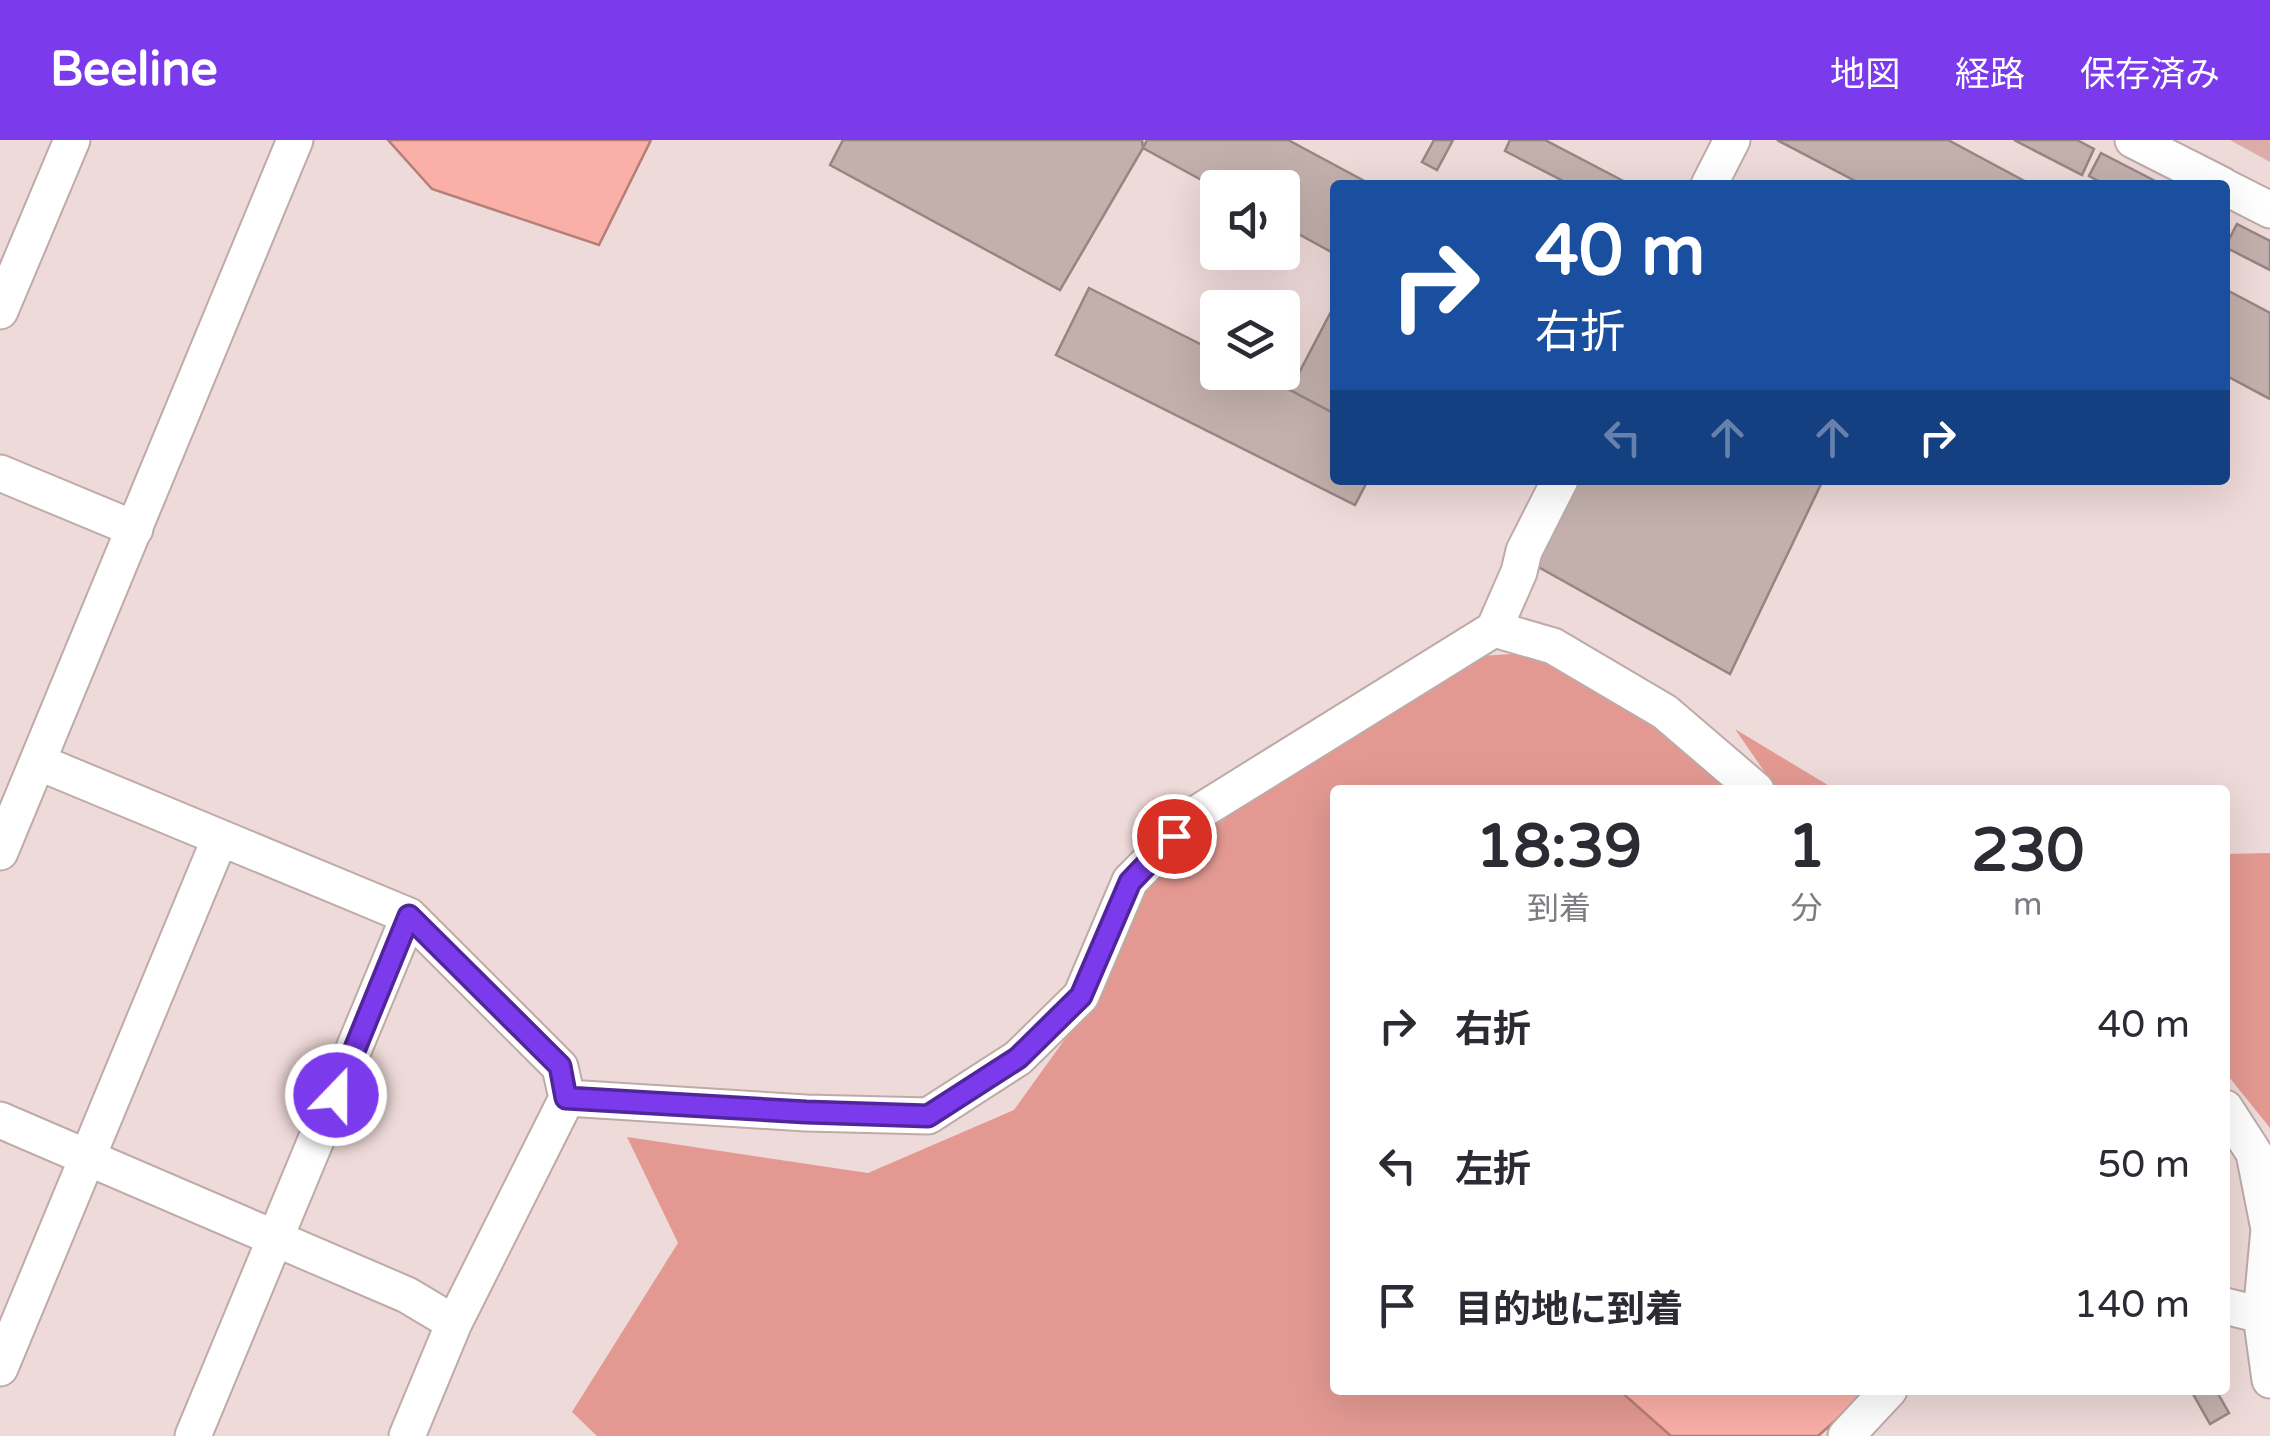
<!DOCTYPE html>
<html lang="ja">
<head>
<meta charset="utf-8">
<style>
  body { margin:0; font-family:"Varela Round","Noto Sans JP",sans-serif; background:#f7f7f7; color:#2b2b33; height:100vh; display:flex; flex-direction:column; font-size:38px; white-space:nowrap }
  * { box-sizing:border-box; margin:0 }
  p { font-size:32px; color:#7c7c81 }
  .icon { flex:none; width:55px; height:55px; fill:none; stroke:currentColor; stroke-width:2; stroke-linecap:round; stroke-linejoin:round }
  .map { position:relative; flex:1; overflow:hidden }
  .panel { position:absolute; left:1330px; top:645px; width:900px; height:610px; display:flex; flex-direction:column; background:#fff; border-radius:10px; box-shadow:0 10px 40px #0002 }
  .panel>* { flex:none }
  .top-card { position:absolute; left:1330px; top:40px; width:900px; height:305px; border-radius:10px; box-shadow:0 10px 40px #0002; background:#1a4fa0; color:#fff; overflow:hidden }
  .buttons { position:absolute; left:1200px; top:30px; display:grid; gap:20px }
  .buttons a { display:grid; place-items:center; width:100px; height:100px; border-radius:10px; background:#fff; box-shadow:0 10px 40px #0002; font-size:50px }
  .pin { position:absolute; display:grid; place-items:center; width:85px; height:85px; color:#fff; margin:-42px; border:5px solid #fff; border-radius:50%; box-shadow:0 2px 10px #0007 }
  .me { position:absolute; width:110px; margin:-55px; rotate:22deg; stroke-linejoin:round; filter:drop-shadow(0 0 8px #0008) }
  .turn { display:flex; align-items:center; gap:35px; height:210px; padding:0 40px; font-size:45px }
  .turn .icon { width:130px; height:130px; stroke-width:2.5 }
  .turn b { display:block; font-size:70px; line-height:85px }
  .lanes { display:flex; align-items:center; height:95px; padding:0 40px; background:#0003; justify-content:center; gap:50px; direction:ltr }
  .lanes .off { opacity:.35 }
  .eta { display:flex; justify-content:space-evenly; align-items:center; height:170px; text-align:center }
  .eta b { font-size:60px; font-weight:700; line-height:70px }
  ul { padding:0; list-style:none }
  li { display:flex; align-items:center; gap:30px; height:140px; padding:0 40px }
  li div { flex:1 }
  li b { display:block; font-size:38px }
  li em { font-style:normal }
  header { display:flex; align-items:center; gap:60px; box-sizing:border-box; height:140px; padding:0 50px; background:#7c3aed; color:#fff }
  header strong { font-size:48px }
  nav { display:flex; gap:55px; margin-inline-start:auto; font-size:35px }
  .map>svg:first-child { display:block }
</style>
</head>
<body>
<header>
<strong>Beeline</strong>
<nav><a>地図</a><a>経路</a><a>保存済み</a></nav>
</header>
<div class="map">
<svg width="2270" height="1296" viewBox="0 0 2270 1296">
  <rect width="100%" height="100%" fill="#eedad8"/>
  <!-- green -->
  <path fill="#dcada7" d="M2230,0H2270V22Z"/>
  <!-- forest -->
  <path fill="#e39992" d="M1512,514L1554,522L1655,583L1741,650H1335V1250H1619L1671,1296H597L572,1272L678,1103L627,997L868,1033L1014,970L1070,892L1143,753L1179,705L1222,681L1447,518Z
    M1735,589L1836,650H1777Z
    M2270,713V988L2225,932V714Z"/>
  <!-- water -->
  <path fill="#faafa7" stroke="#b57e78" stroke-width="2.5" d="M388,0H651L599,105L432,49Z
    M1619,1250H1870L1818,1296H1671Z"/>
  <!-- building -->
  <path fill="#c3b0ad" stroke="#978583" stroke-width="2.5" d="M843,0H1142L1143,8L1060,150L830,25Z
    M1147,0H1288L1372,45H1335V114L1282,85V48L1218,49L1143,8Z
    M1434,0H1453L1437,30L1422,22Z
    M1510,0H1545L1631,45H1571L1505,11Z
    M1777,0H1948L2032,45H1863Z
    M2014,0H2077L2094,9L2082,35Z
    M2101,13L2163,45H2106L2089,36Z
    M2237,84L2270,101V130L2225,107Z
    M1089,148L1218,213V232H1256L1335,274V340H1368L1355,365L1056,215Z
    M2225,149L2270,173V259L2225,235Z
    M1335,164V274L1290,250Z
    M1576,340H1823L1730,534L1533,424Z
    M2201,1250H2216L2229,1273L2210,1284L2193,1254Z"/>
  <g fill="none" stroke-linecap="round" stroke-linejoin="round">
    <!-- minor casing -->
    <g stroke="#beaba8" stroke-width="39">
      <path id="minor" d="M2133,0L2222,45
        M1709,45L1732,0
        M2225,47L2270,70
        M0,171L72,0
        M0,333L135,389
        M1494,489L1553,506L1665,572L1756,650
        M38,622L409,776L560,927L567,958L454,1183L407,1296
        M0,712L295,0
        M567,958L806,973L928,976L1018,918L1081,856L1130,741L1196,674L1494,489L1519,432L1524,411L1560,340
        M2225,968L2254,1013L2269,1089L2261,1175L2270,1240
        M0,980L407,1155L454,1183
        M2225,1166L2261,1175
        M0,1228L220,698
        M193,1296L409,776
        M1846,1296L1889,1250"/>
    </g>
    <!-- minor -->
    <use href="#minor" stroke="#fff" stroke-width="35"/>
  </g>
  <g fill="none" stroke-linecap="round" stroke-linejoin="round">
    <!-- route casing -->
    <g stroke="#51269a" stroke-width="25">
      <path id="route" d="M336,955L409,776L560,926L566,958L806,972L928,976L1018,918L1081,856L1130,742L1174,696"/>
    </g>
    <!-- route -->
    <use href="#route" stroke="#7c3aed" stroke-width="18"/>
  </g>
</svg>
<div class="buttons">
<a><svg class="icon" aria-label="sound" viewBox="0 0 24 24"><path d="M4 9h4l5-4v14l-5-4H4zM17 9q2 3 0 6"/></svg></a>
<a><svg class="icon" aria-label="layers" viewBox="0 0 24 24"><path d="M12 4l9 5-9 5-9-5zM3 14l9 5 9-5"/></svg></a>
</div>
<div class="pin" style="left:1174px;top:696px;background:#d93025"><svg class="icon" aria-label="arrive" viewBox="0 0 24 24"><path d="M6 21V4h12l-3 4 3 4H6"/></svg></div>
<svg class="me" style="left:336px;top:955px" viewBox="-20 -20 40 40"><circle r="17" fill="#7c3aed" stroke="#fff" stroke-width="3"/><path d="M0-11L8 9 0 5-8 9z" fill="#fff"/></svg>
<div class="top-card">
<div class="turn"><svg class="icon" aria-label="right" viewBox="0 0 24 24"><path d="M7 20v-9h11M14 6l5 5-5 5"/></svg><div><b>40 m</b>右折</div></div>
<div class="lanes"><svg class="icon off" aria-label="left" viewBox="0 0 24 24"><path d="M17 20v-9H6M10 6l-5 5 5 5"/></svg><svg class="icon off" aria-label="ahead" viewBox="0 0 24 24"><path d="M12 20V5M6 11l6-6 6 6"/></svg><svg class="icon off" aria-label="ahead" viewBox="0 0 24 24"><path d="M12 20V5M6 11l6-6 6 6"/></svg><svg class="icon" aria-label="right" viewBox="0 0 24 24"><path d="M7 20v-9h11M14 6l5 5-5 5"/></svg></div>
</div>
<section class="panel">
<div class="eta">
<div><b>18:39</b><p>到着</p></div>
<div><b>1</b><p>分</p></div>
<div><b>230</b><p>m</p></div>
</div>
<ul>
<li><svg class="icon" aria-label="right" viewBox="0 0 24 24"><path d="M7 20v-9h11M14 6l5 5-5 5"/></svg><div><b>右折</b></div><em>40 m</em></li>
<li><svg class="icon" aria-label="left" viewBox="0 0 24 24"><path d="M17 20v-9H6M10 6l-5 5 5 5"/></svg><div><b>左折</b></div><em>50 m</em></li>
<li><svg class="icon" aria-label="arrive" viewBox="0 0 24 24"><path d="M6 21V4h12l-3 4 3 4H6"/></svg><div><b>目的地に到着</b></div><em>140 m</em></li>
</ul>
</section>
</div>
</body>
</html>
